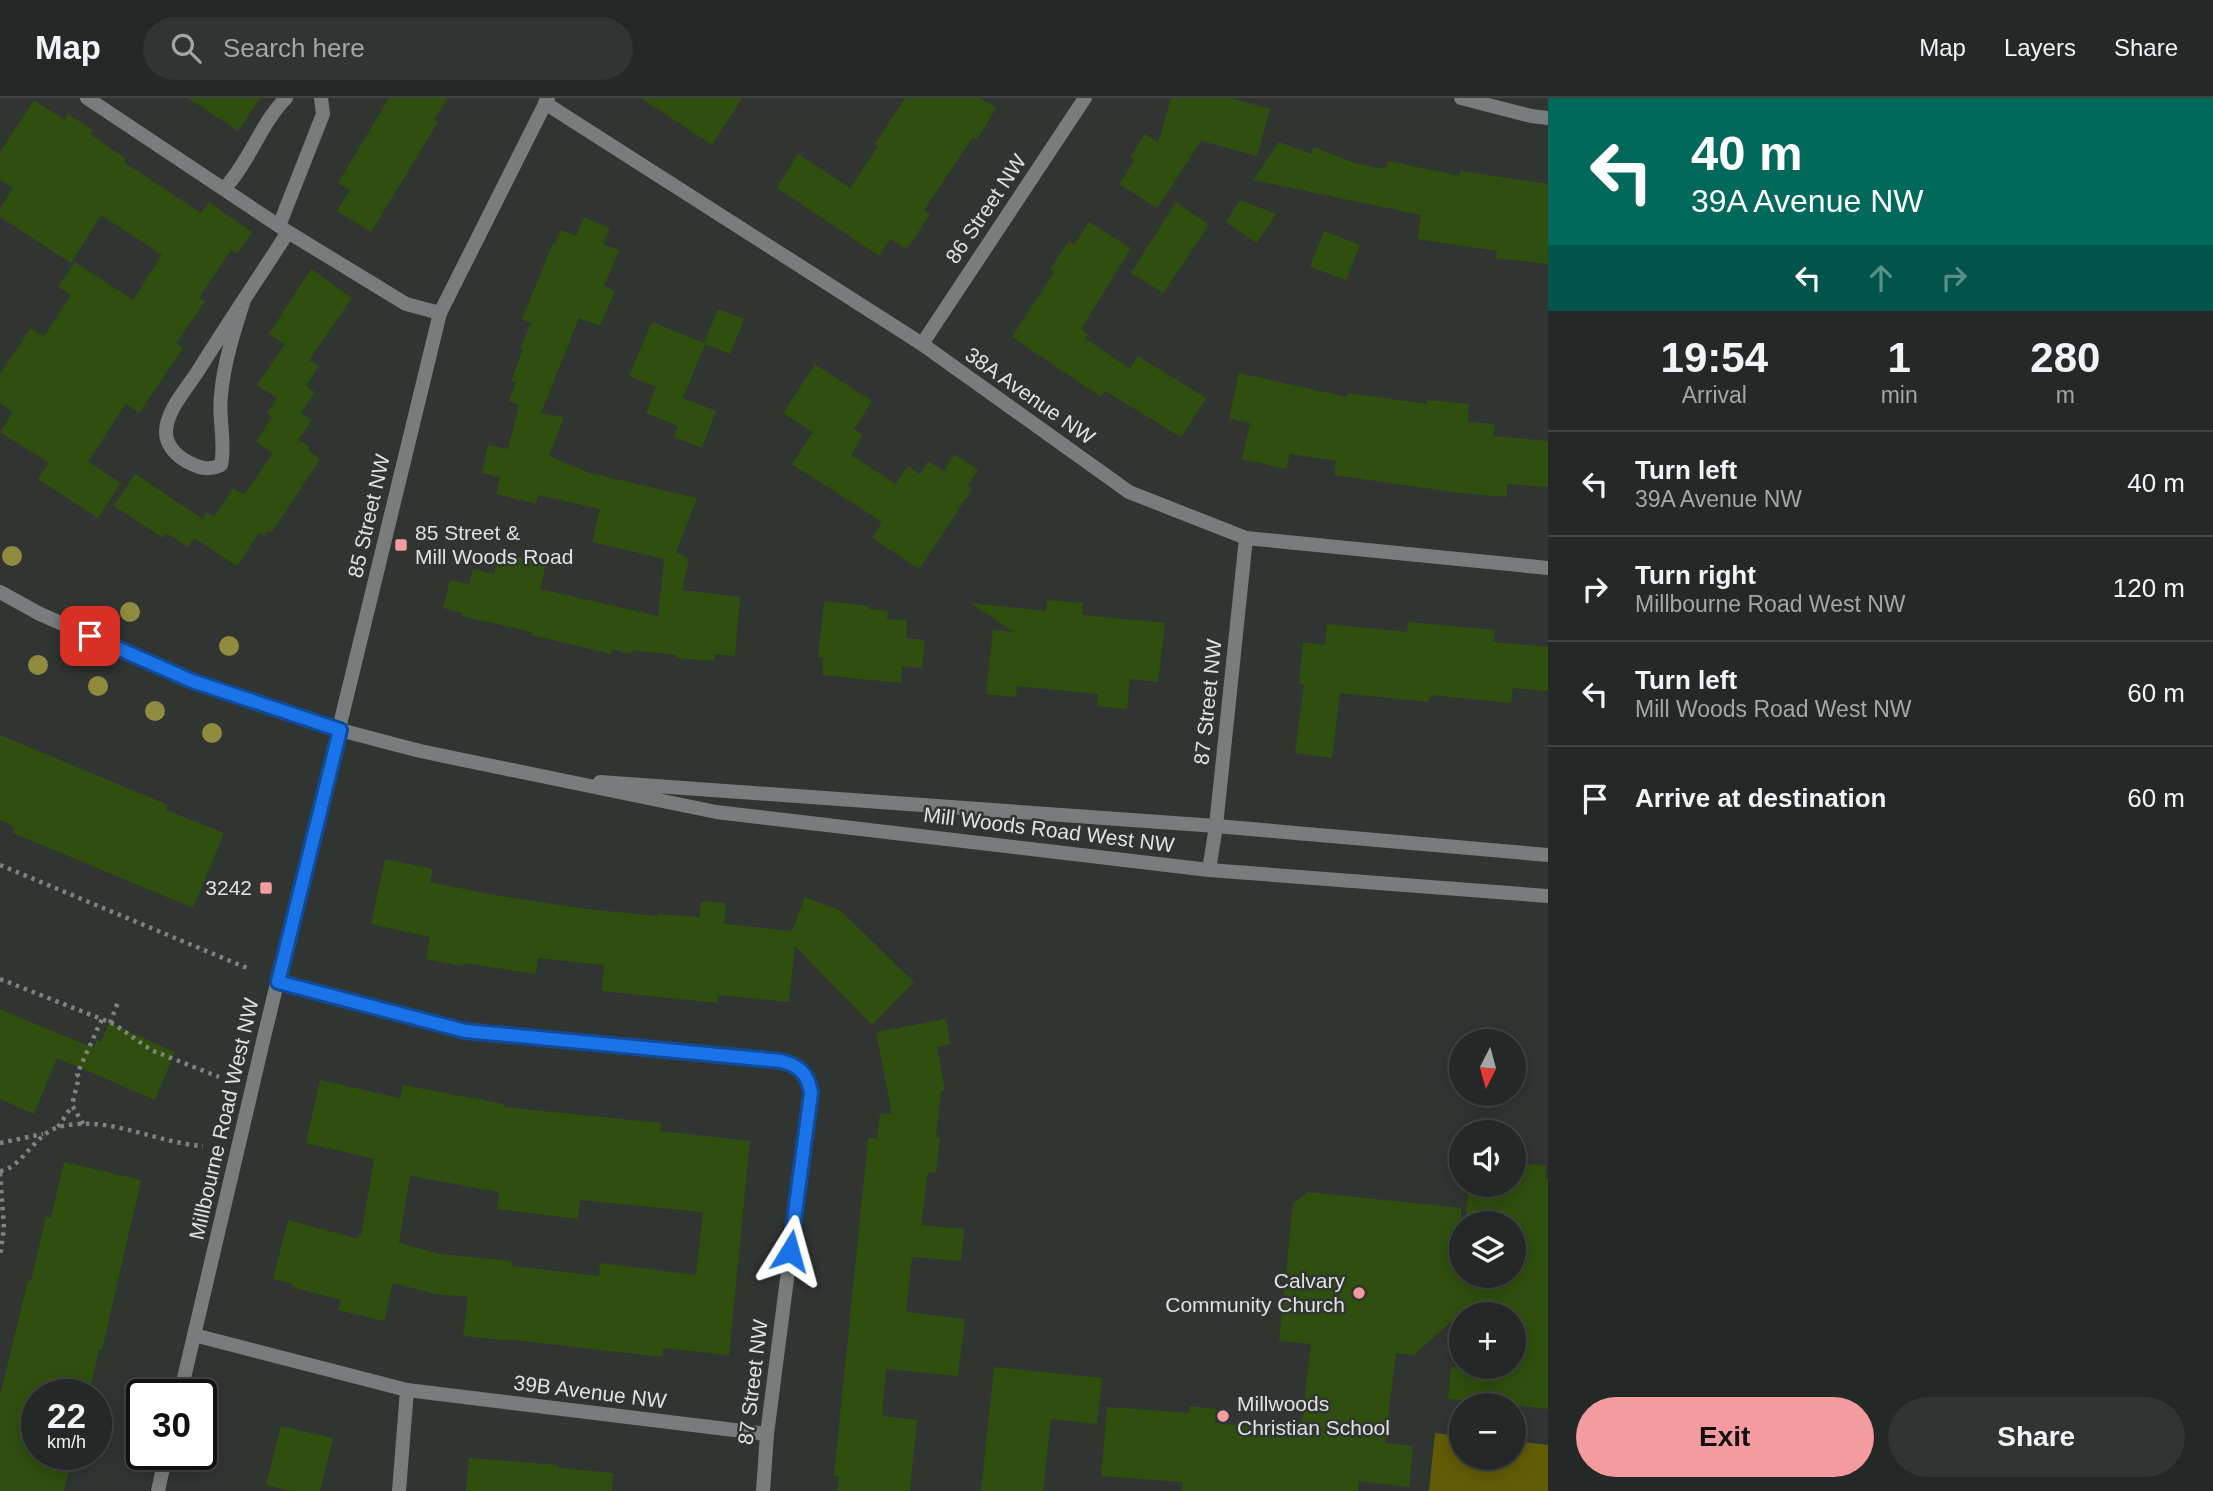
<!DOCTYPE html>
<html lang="en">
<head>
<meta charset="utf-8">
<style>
  body { margin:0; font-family:Helvetica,sans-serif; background:#303432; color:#f1f3f6; height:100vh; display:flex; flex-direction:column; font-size:26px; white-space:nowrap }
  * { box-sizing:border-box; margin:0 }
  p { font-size:23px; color:#a3a6a7 }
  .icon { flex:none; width:38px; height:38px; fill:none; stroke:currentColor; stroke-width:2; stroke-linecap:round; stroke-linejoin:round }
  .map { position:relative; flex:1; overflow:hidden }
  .details { display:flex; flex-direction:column; background:#242826; width:665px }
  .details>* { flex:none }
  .banner { background:#00695c; color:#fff; overflow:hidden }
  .needle { width:46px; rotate:186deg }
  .controls { position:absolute; left:1449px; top:931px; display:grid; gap:14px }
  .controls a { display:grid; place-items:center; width:77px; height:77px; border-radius:50%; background:#242826; box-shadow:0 4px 18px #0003,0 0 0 2px #414443; font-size:35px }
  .speed { position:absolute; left:21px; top:1281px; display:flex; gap:14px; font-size:35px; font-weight:700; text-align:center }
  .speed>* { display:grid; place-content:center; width:91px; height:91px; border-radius:50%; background:#242826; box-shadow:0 4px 18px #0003,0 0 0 2px #414443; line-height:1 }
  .speed small { font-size:18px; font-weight:400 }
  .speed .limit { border:4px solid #111; border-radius:10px; background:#fff; color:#111 }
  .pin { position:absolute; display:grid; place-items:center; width:60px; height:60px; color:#fff; margin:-30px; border-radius:14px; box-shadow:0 4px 10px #0006 }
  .me { position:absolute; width:77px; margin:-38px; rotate:8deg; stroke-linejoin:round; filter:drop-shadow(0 0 5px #0008) }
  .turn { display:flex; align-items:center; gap:24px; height:147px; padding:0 28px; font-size:32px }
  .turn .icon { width:91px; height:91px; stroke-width:2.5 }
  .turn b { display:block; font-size:49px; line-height:60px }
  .lanes { display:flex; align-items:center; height:66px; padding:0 28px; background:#0003; justify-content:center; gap:35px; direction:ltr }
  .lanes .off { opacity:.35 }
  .eta { display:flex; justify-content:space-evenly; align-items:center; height:119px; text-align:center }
  .eta b { font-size:42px; font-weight:700; line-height:49px }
  .primary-button { display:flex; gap:14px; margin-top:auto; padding:14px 28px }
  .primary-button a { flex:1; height:80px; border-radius:42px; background:#f49b9f; color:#111; font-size:28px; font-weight:700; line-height:80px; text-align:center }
  .primary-button a+a { background:#303432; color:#f1f3f6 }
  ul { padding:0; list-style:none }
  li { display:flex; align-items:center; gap:21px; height:105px; padding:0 28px; border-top:2px solid #414443 }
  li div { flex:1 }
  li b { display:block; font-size:26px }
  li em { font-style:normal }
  header { display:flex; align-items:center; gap:42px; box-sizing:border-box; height:98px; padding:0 35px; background:#242826; border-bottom:2px solid #414443 }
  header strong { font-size:33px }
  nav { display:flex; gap:38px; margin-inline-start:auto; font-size:24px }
  .search { width:490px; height:63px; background:#303432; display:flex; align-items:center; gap:18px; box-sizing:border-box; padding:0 24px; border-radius:38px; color:#a3a6a7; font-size:26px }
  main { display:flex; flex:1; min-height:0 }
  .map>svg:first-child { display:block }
</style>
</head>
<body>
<header>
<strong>Map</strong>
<div class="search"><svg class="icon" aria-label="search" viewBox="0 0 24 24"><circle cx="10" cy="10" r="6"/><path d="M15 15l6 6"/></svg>Search here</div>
<nav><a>Map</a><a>Layers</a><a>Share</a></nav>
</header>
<main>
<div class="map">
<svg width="1548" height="1393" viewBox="0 0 1548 1393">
  <rect width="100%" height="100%" fill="#303532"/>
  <!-- green -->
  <path fill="#635c07" d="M1435,1335L1461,1338V1360H1514V1343L1548,1347V1393H1429Z"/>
  <!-- building -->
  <path fill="#2f4f0e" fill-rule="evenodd" d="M188,0H260L238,33Z
    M389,0H448L434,22L438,24L371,134L337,113L350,92L338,85Z
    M641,0H742L712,47Z
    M905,0H980L996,10L977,42L973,39L924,112L930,116L907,151L890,141L879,158L777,90L798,56L850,90L878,48L875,46Z
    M1171,0H1230L1270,11L1257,58L1201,43L1157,110L1119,86L1135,62L1130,59L1145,36L1158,45Z
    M34,2L65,22L68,16L93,32L90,36L126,61L124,64L201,115L209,104L252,134L237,156L231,152L199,200L205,203L176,245L183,250L139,315L126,305L88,364L121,385L98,420L38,381L49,365L0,334L13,314L0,305V276L31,230L44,239L71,197L58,189L75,164L133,202L162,157L101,117L71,165L0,119V110L13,90L0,82V54Z
    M1279,44L1311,56L1314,49L1354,65L1386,71L1388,63L1460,78V73L1548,86V166L1496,160L1497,153L1418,141L1421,117L1253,82Z
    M1240,102L1276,116L1257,145L1226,124Z
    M1176,104L1209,127L1163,195L1131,175Z
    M584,119L610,130L603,146L619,152L604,188L615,193L600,228L579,220L541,315L564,319L549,358L590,375L697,400L676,454L689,461L682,492L740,499L735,558L715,556V563L676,560V557L632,552L631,556L612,551L611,556L531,537L532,534L461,518L462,515L443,510L450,482L469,486L473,471L494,476L496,466L506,468L509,457L546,466L540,491L658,518L664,461L592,444L600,411L538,397L536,406L496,396L500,379L482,375L488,347L508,351L519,307L509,303L516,284L511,283L523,252L520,250L531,225L522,221L553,145L555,146L561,132L576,138Z
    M1089,124L1131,150L1081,231L1088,236L1085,240L1130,271L1138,258L1206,300L1181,339L1105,293L1101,299L1012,239L1054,174L1050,171L1069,143L1074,147Z
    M1324,133L1360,147L1346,182L1310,169Z
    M311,171L352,200L309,262L319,268L306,288L315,294L301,315L312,322L298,342L310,349L308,352L320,361L271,435L267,433L264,438L259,435L237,468L194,440L188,449L166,435L163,440L114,408L135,376L203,421L207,414L214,419L233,390L244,397L273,355L256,344L272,319L267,315L277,300L257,287L285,246L269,236Z
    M718,211L744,221L730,256L705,246L683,300L716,313L702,350L674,339L678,328L646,315L656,289L629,278L652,224L704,245Z
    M815,266L872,303L854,331L863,337L851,357L896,386L908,368L920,376L928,363L944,373L954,356L978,372L967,388L972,391L919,471L872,440L882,424L792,366L813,334L783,315Z
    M1239,275L1347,299V295L1427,306V302L1469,306L1468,324L1495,326L1493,338L1548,343V389L1507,386V399L1460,395L1334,377L1336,363L1290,356L1286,371L1242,361L1250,325L1229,321Z
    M1047,502L1083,505L1082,517L1165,525L1158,584L1130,581L1127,611L1097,608L1098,596L1017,588L1016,599L986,596L993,532L1014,534L970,505L1046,513Z
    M824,503L869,508V511L888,513L887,521L907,523L906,540L925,542L922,570L902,568L901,585L822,577L823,560L818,559Z
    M1408,524L1495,532L1493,544L1548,549V593L1513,590L1511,605L1430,597L1429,604L1340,595L1332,660L1295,655L1304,586H1299L1303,544L1325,547L1327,526L1407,534Z
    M0,637L168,707L166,712L224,735L193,810L13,735L15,729L0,722Z
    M385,761L433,771L430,784L489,796L586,811L658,818V816L700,819L701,803L726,805L724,826L792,833L805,799L841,813L914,884L872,927L795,848L789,904L718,897V905L602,893L604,867L538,860L536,876L464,865L463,868L426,861L430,839L371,826Z
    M0,911L93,950L97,942L101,944L109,925L175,954L155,1002L57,960L34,1016L0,1001Z
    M946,921L950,946L937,949L945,993H941L936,1039L940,1040L936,1075L928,1074L921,1127L964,1131L961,1163L912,1159L906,1214L965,1221L958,1278L886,1271L882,1318L917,1322L910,1393H837L839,1378H834L868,1040L877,1041L880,1015L892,1016L876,934Z
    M320,982L400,1000L403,987L504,1006V1009L661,1025L660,1033L750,1043L729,1257L663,1250L662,1259L505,1241V1242L463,1238L468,1199L435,1196L393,1185L384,1223L338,1212L341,1202L292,1189L293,1186L273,1181L288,1122L358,1141L359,1137H361L374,1061L306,1045ZM410,1078L499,1094L497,1111L578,1121L580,1102L703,1114L696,1177L600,1165L599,1178L512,1168L511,1163L440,1156L399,1145Z
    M64,1064L141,1082L102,1252L99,1251L89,1297H37V1356H73L64,1393H0V1298L28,1182L31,1183L46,1118L51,1120Z
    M1517,1065L1546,1068L1545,1080L1548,1081V1311L1448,1301L1451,1269H1514V1216H1460L1414,1257L1396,1255L1385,1345L1413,1348L1409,1389L1359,1383L1358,1393H1182L1183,1384L1101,1378L1107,1309L1190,1315V1308L1216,1311L1215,1325L1301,1334L1311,1246L1279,1243L1293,1106L1308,1094L1461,1110V1178H1514V1125H1465L1469,1087H1514V1076H1516Z
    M994,1269L1102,1280L1097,1326L1051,1321L1043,1393H981Z
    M281,1328L333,1340L320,1393H293L266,1387Z
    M469,1360L558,1367V1370L613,1375L612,1393H466Z"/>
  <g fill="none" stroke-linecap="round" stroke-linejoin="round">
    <!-- path -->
    <path stroke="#7f8380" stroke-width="4.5" stroke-dasharray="3.5 5" stroke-linecap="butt" d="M0,767L247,870
      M0,881L114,926L151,952L219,979
      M110,925L118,904
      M83,1026L72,1007L79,979L77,976L102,921
      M58,1029L72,1008
      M0,1045L43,1036
      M0,1073C21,1071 35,1035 59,1029C107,1016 155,1045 203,1048
      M0,1075L4,1130L0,1159"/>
    <!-- minor -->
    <path stroke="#797c7c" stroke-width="14" d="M87,0L288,134L406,206L440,215
      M1461,0L1531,18L1548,20
      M545,5L922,246L1129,394L1246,440L1548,470
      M224,91C250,63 261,25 286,0
      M279,128L323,16L321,0
      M244,202C234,233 224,264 221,297C218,320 226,344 221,367C208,373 199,370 186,363C176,357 166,347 166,334C166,313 187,290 198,273C227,226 258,181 288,134
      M922,246L1085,0
      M1209,772L1216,728L1246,440
      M278,884L465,933L781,963C800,969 808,975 811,995L767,1336L763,1393
      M194,1237L407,1292L767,1336
      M399,1393L407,1292"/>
    <!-- tertiary -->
    <path stroke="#797c7c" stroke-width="14" d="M0,494L40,516L192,583L340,632L420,653L716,714L1209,772L1548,798
      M600,684L1216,728L1548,757
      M180,1297L264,939L440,215L548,0
      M158,1393L166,1356"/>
  </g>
  <!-- trees -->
  <g fill="#908b3f">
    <circle cx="12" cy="458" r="10"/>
    <circle cx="130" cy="514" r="10"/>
    <circle cx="229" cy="548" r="10"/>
    <circle cx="38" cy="567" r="10"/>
    <circle cx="98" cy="588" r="10"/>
    <circle cx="155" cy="613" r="10"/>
    <circle cx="212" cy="635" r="10"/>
  </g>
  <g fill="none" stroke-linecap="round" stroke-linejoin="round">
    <!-- route casing -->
    <g stroke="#114b97" stroke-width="18">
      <path id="route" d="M90,538L192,583L340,632L278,884L465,933L781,963C800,968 808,976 811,995L790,1153"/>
    </g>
    <!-- route -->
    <use href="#route" stroke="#1a73e8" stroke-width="12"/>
  </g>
  <!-- markers -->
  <g fill="#f49b9f" stroke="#303532" stroke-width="2.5">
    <rect x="394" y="440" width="14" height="14" rx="3.5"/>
    <rect x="259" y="783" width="14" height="14" rx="3.5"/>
    <circle cx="1359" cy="1195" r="7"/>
    <circle cx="1223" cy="1318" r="7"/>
  </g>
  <g text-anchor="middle" stroke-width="5" stroke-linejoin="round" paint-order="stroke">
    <!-- street labels -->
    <g font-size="21" fill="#dfe2e0" stroke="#303532">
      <text transform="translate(986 111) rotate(-56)" y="7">86 Street NW</text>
      <text transform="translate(1030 298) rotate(35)" y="7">38A Avenue NW</text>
      <text transform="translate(369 418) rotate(-77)" y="7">85 Street NW</text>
      <text transform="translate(1208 604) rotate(-84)" y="7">87 Street NW</text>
      <text transform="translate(1049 732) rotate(7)" y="7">Mill Woods Road West NW</text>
      <text transform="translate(224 1021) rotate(-77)" y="7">Millbourne Road West NW</text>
      <text transform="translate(753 1284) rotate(-83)" y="7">87 Street NW</text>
      <text transform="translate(590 1294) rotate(7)" y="7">39B Avenue NW</text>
    </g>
    <!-- poi labels -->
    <g font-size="21" fill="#dfe2e0" stroke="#303532" text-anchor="start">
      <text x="415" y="442">85 Street &amp;<tspan x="415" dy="24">Mill Woods Road</tspan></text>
      <text x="252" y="797" text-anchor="end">3242</text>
      <text x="1345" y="1190" text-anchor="end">Calvary<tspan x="1345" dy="24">Community Church</tspan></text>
      <text x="1237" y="1313">Millwoods<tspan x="1237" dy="24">Christian School</tspan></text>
    </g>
  </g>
</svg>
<div class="controls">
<a><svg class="needle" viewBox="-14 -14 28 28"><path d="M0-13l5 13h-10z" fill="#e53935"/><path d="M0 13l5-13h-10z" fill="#a3a6a7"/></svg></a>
<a><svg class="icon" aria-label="sound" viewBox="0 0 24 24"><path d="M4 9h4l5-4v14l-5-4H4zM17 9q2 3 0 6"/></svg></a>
<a><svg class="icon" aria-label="layers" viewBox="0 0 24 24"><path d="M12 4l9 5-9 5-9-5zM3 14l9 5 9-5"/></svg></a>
<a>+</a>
<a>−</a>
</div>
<div class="speed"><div>22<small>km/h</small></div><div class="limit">30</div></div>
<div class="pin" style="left:90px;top:538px;background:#d93025"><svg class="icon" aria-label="arrive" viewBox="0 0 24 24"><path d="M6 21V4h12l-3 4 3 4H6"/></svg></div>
<svg class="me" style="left:790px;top:1153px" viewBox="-20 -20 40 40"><path d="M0-17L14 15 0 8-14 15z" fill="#1a73e8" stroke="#fff" stroke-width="4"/></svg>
</div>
<section class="details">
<div class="banner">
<div class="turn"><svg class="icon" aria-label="left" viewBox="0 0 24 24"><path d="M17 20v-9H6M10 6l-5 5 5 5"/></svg><div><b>40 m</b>39A Avenue NW</div></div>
<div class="lanes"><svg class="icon" aria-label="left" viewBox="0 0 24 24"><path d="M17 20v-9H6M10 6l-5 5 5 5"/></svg><svg class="icon off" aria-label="ahead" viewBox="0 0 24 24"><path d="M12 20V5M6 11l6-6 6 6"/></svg><svg class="icon off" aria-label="right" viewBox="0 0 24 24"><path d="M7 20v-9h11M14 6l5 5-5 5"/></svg></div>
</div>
<div class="eta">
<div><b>19:54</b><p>Arrival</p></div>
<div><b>1</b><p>min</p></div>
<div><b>280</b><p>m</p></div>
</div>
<ul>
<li><svg class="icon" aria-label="left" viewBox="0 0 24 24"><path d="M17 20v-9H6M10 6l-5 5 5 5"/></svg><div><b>Turn left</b><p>39A Avenue NW</p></div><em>40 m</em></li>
<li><svg class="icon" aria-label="right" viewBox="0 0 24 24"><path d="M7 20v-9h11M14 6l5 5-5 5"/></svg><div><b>Turn right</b><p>Millbourne Road West NW</p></div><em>120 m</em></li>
<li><svg class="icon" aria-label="left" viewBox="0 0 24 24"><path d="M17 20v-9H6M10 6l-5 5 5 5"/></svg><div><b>Turn left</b><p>Mill Woods Road West NW</p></div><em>60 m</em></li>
<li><svg class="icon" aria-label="arrive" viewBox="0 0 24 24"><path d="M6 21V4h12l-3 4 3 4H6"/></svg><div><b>Arrive at destination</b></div><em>60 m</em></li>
</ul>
<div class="primary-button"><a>Exit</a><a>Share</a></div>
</section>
</main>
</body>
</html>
